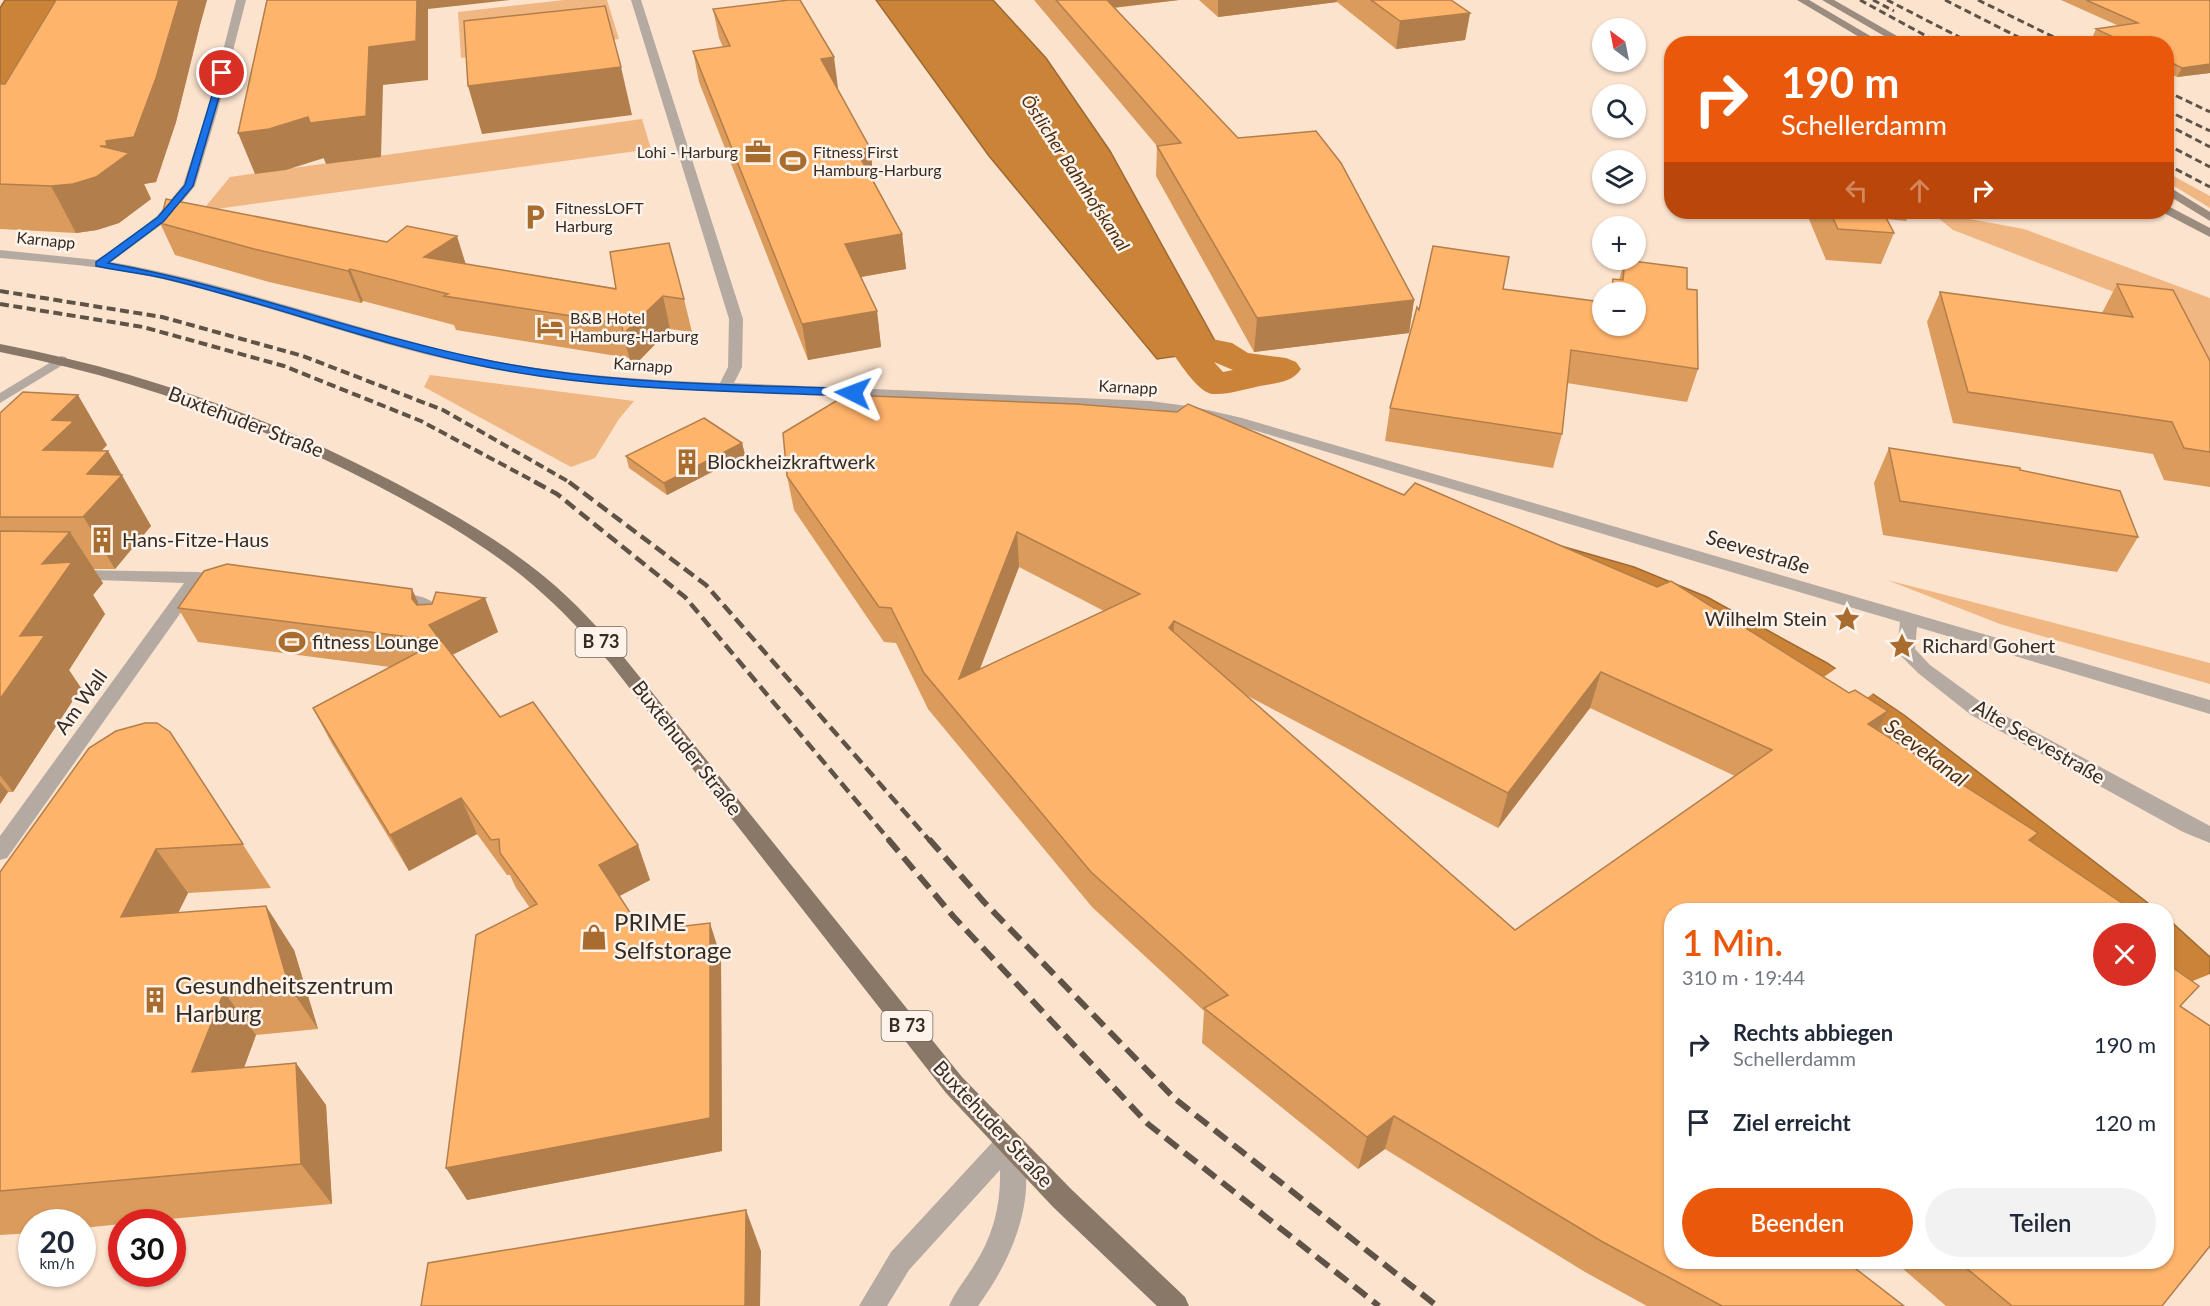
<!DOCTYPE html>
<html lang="de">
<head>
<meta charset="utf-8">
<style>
  body { margin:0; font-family:Lato,sans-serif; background:#f2f2f3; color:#1f2937; height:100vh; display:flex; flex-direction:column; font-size:22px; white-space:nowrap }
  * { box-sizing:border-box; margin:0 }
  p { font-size:20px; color:#747a83 }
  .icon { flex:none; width:33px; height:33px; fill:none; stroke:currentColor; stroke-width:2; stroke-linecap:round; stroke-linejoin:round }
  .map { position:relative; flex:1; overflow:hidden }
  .sheet { position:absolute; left:1664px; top:903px; width:510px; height:366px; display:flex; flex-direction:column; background:#fff; border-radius:24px; box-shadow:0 2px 4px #0004 }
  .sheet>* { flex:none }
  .hud { position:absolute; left:1664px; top:36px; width:510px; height:183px; border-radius:24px; box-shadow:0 2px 4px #0004; background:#ea580c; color:#fff; overflow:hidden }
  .needle { width:39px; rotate:328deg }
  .tools { position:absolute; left:1592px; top:18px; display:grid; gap:12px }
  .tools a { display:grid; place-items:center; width:54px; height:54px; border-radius:50%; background:#fff; box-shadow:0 2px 4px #0004; font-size:30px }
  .speed { position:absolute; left:18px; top:1209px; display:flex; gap:12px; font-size:30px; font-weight:700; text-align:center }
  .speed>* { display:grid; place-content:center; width:78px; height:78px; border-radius:50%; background:#fff; box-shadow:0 2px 4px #0004; line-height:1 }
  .speed small { font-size:15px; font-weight:400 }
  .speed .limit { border:9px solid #d22; background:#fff; color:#111 }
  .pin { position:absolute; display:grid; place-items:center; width:51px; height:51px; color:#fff; margin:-26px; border:3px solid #fff; border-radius:50%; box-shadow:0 2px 6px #0007 }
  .me { position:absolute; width:66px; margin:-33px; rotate:273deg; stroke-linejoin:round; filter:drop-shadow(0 0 4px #0008) }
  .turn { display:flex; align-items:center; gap:21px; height:126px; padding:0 18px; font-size:27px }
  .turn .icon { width:78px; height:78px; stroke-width:2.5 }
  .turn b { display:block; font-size:42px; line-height:51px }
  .lanes { display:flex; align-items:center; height:57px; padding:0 18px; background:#0003; justify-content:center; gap:30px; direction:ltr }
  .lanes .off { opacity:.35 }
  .round { display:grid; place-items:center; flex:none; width:63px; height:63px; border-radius:32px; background:#f2f2f3 }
  .summary { display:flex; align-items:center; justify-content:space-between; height:102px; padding:0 18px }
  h1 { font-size:36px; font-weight:600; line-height:45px; color:#ea580c }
  .action { display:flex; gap:12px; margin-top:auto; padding:12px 18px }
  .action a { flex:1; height:69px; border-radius:36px; background:#ea580c; color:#fff; font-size:24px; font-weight:600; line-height:69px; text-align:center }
  .action a+a { background:#f2f2f3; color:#1f2937 }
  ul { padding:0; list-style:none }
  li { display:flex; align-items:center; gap:18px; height:78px; padding:0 18px }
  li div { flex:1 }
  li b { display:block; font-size:22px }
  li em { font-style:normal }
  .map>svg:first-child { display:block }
</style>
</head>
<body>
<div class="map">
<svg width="2210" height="1306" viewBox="0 0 2210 1306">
  <rect width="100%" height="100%" fill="#fbe3ce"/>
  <!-- green -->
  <path fill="#f0b783" d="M564,0H607L619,39L461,58L458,12Z
    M642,119L651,149L202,211L230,177Z
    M2166,172L2210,196V208L2166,181Z
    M1931,212L2024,229L2210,298V376L2114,292L1953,230Z
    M430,375L634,401L619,419L595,458L571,467L424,387Z
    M1887,580L2210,663V684L2000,624Z"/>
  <!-- water -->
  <path fill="#cb8338" stroke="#9e6932" stroke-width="1.5" d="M5,0H91L0,122V8Z
    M876,0H993L1046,58L1110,151L1220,350L1157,359L989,156Z
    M1387,496L1634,567L1707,597L1827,663L1904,715L2157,910H2093Z
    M2166,917L2210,957V1012L2166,971Z"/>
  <!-- pier -->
  <path fill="#fbe3ce" d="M1838,667L1875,692L1841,717L1801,693Z
    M2210,974V1015L2178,987Z"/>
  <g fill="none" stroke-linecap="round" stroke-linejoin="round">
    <!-- canal -->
    <path fill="#cb8338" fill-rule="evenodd" d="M1159,294L1170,297L1196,336L1232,343L1248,353L1286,358L1296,362L1301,369C1292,383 1275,383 1260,386C1245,389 1228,395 1213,394C1192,393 1155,323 1143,304L1148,297ZM1214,362L1233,370L1223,372Z"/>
    <!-- minor -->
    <path fill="#b5aaa2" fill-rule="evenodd" d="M236,0H246L218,109L195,186L165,222L111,262C220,281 325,319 432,347C526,372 623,379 720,383L728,367L729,319L631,0H641L743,319L742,367L734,383L1150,401L1195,407L1242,418L2210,700V714L1917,627L1915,649L1930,665L1985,705L2210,826V843L2183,832L1971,715L1918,673L1900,655L1897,651L1900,622L1233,424L1195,415L1150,409L647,388C573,381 500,373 428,355C338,332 251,300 162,279C109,266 54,263 0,258V250L97,260L119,246L157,216L183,185L208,109Z
      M61,356L66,357L68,360L66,363L0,403V393Z
      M74,570L197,572L230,575L233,579L230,583L201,584L7,858L0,860V836L184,583L68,579L66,575L68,571Z
      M394,592C417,595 440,597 448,622L445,626H433L428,615L422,609L388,602L385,598L388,594Z
      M1008,1132L1017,1135C1042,1192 1012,1260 978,1306H949C955,1292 965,1280 973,1267C993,1237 1001,1205 1000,1170L909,1270L887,1306H859L891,1252L999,1135Z"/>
    <!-- secondary -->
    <path fill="#9b8c7f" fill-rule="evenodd" d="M1797,0H1809L1884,44H1871Z
      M1822,0H1834L1911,44H1898Z
      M2166,185L2210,212V221L2166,194Z
      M2166,205L2210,228V237L2162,212H2166Z"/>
    <!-- primary -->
    <path fill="#897767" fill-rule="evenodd" d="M0,344C137,370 265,415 388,479C443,508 498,538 546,578C574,601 598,628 622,655L962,1077L1071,1189L1185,1297L1189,1306H1157L1053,1207L946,1093L610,663C586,636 561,609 533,585C486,545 431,514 376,485C257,423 133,378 0,352Z"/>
    <!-- rail-far3 -->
    <path stroke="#5f5348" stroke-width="3" stroke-dasharray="7 4" stroke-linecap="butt" d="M1860,0L1941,44
      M1873,0L1894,11
      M1887,0L1973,44
      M1945,0L2032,44
      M1978,0L2068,44
      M2166,91L2210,112
      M2166,110L2210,131
      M2166,124L2210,147
      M2166,144L2210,167
      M2166,164L2210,187"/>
    <!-- rail-far2 -->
    <path stroke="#5f5348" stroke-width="4" stroke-dasharray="9 4.5" stroke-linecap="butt" d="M0,291L162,317L303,356L443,410L571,483
      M0,304L143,327L284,366L421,421L537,483"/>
    <!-- rail-far1 -->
    <path stroke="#5f5348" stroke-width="4.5" stroke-dasharray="12 6" stroke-linecap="butt" d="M535,482L557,494L685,597L890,841
      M569,482L706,585L930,841"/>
    <!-- rail -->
    <path stroke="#5f5348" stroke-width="6" stroke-dasharray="16 8" stroke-linecap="butt" d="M888,839L953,916L1148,1124L1379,1306
      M929,839L984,902L1174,1098L1437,1306"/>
  </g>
  <!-- wall -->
  <path fill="#db9b5c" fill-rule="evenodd" d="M56,0H207L200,25L176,122L156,182L144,184L151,199L119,223L97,230L76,233L0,229V84H5Z
    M1034,0H1179L1114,8L1238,138L1414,300L1409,333L1254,352L1156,176L1157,146Z
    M1199,0H1451L1470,13L1465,40L1396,49L1337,2L1218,17Z
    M2061,0H2210V73L2177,77L2166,72V44H2103L2092,38L2096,29L2119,26Z
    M713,9L838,88H837L870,148L874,181L902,234L906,269L861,277L877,311L881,347L808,360L699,82L693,51L723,47L719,38Z
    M1806,212H1910L1906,221L1887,219L1894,233L1881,264L1826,260Z
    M160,223L466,264L684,299L692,332L670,329L632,368L629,358L456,330L454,325L363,301L361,303L269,282L175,255Z
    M1625,260L1687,289L1698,369L1687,402L1567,383L1562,434L1553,468L1385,441L1390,408L1419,310L1503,289L1602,326L1635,292H1609L1613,279L1619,280Z
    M2117,284L2210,361V487L2164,480L2153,454L1953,423L1927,322L1940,292L2102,313Z
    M0,413L107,445L101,451H108L151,526L115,569H93L103,583L93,595L105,614L69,670L81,688L13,792H8L0,804Z
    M742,443L745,455L667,495L629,468L626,456Z
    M1889,448L2020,470L2138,537L2117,572L1883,535L1874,483Z
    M787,476L1849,693L1888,711L1878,731L1671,1262L1904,1306H1647L1585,1272L1385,1149L1358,1169L1202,1043L1204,1011L1092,907L928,709L896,643L884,642L794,510ZM1019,567L1104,611L980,669ZM1246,695L1498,828L1590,708L1735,776L1515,930Z
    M412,589L419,605L485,598L498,632L452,655L500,717L638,845L650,880L619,896L642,931L721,958L722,1151L467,1200L530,908L516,888L510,875H507L477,834L409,871L332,744L313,708L390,667L198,642L178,608Z
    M170,732L271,888L188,893L178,912L294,950L318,1029L256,1035L244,1067L326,1105L332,1204L138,1222H122V1224L82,1228V1222H32V1233L0,1235V872Z
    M2166,963L2199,986L2181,1006L2210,1026V1246L2162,1306H1946L1895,1262H2166Z"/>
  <!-- shaded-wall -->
  <path fill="#b27e4b" d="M179,0H207L200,25L176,122L156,182L144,184L151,199L119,223L97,230L76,233L51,186L106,141Z
    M417,0H510L428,9V80L383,85L381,157L326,164L310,123L369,47Z
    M1092,0H1179L1092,10Z
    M1218,0H1337V2L1218,17Z
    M1470,13L1465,40L1396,49L1400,21Z
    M834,57L838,88L825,90L821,59Z
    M2210,64V73L2177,77L2182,68Z
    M621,67L632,115L482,134L468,86Z
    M308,117L324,158L286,170L255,174L238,133Z
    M870,148L874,181L856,150Z
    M902,234L906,269L849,279L845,244Z
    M457,236L467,268L424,257Z
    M350,269L363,301L361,303L348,271Z
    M663,296L670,329L632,368L623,334Z
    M1414,300L1409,333L1254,352L1257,318Z
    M877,311L881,347L808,360L802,324Z
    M78,395L107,445L95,457L108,451L151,526L115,569L43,450L52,420Z
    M742,443L745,455L667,495L664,483Z
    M70,532L103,583L93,595L105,614L69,670L81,688L13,792L0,775V699L42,564Z
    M1017,532L1019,567L962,715L959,679Z
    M412,589L427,623L412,599Z
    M485,598L498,632L448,657L429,625Z
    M1174,621L1173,657L1169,628Z
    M1601,672L1590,708L1498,828L1508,793Z
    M1888,711L1869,747L1868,724Z
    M0,782L8,792L0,804Z
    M461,798L477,834L409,871L390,835Z
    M2038,833L2014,868L2029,840Z
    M638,845L650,880L612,900L599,865Z
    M156,849L188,893L155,960L121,917Z
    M266,906L294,950L318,1029L289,986Z
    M710,923L721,958L722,1151L467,1200L446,1168Z
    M224,992L256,1035L227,1114L192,1072Z
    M296,1063L326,1105L332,1204L301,1164Z
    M1394,1116L1385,1149L1358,1169L1367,1137Z
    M746,1210L761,1251L760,1306H745Z"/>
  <!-- building -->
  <path fill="#ffb46b" stroke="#b27e4b" stroke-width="1.5" fill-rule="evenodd" d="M56,0H179L156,78L134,137L106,141L107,146H100L129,153L96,177L73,184L51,186L0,184V84H5Z
    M267,0H417L416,41L369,47L366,116L310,123L308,117L269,129L238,133Z
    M789,0H800L834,57L821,59L870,148L856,150L902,234L845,244L877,311L802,324L693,51L730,46L713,9Z
    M1056,0H1107L1238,138L1316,131L1341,163L1414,300L1257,318L1157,146L1181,143Z
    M1371,0H1451L1470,13L1400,21Z
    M2086,0H2210V64L2182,68L2166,60V44H2128L2096,29L2138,23Z
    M605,6L621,67L468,86L464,21Z
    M166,199L387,242L407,226L457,236L424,257L616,289L610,252L669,243L684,299L663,296L623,334L622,324L444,296L448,294L350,269L348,271L254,249L160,223Z
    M1830,212H1883L1894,233L1838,229Z
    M1433,246L1509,257L1503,289L1602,302V326H1635V292H1612L1613,279L1623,280L1625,260L1687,268V289L1697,290L1698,369L1571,350L1562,434L1390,408L1417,307L1419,310Z
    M2117,284L2173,290L2210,361V452L2184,448L2172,422L1968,392L1940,292L2133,317Z
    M23,392L78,395L52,420L74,421L43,450L108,451L87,474L122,475L83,517H0V413Z
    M846,395L1076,404L1177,412L1188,404L1404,495L1415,483L1657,587L1671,581L1849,693L1855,690L1888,711L1868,724L2038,833L2029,840L2132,910H1671V1262H1847L1904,1306H1722L1601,1241L1394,1116L1367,1137L1204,1008L1228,995L1091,872L924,673L891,608L879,607L787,476L783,433ZM1017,532L1140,594L959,679ZM1174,621L1508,793L1601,672L1772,750L1515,930L1169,628Z
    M704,418L742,443L664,483L626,456Z
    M1889,448L2020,468V470L2120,491L2138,537L1900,501Z
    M0,531L70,532L42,564L72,562L20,636L45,635L0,699Z
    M227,564L412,589V599L417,605L432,604L436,592L485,598L429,625L441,641L178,608L204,571Z
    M441,640L500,717L533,702L638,845L599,865L642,931L710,923V1118L446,1168L476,935L537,904L500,853L499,839L491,840L461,798L390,835L313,708Z
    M145,723H157L170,732L243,844L156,849L121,917L266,906L289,986L224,992L192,1072L296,1063L301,1164L0,1191V872L89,748L116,731Z
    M2166,963L2199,986L2180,1006L2210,1026V1246L2162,1306H2012L1959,1262H2166Z
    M746,1210L745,1306H421L428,1263Z"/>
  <!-- route -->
  <path fill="#1a73e8" stroke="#114b97" stroke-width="1.5" d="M219,72L226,73L193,186L164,221L108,263C236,286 358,334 486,360C607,385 731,384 853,389L859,393L853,396C731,391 607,391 487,367C377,345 272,304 163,278C141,273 118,271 96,266V262L158,217L185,185Z"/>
  <!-- icons -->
  <defs>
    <g id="office-bare" transform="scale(2.07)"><path d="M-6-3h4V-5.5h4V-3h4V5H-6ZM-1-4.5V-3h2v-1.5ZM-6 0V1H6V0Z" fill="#a76c2e" stroke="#fdf3eb" stroke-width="2.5" paint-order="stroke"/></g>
    <g id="stadium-bare" transform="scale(2.07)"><path d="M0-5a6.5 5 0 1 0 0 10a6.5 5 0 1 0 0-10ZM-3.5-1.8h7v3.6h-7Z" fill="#a76c2e" stroke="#fdf3eb" stroke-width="2.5" paint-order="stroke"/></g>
    <g id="parking-bare" transform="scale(2.07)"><path d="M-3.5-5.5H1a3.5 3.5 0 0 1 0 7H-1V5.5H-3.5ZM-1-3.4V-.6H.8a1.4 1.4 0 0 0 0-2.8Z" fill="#a76c2e" stroke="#fdf3eb" stroke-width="2.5" paint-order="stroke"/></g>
    <g id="hotel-bare" transform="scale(2.07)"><path d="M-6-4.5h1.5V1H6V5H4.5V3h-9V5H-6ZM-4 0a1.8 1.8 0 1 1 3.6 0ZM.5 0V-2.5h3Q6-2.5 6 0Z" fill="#a76c2e" stroke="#fdf3eb" stroke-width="2.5" paint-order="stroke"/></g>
    <g id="building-bare" transform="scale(2.07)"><path d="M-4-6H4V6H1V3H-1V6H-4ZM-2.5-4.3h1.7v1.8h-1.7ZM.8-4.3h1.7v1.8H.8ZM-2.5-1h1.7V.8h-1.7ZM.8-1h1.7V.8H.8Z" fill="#a76c2e" stroke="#fdf3eb" stroke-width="2.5" paint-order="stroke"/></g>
    <g id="sight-bare" transform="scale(2.07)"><path d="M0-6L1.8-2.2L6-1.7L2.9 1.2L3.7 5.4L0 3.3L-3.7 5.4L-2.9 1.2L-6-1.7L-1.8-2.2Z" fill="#a76c2e" stroke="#fdf3eb" stroke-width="2.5" paint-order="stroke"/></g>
    <g id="shop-bare" transform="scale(2.07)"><path d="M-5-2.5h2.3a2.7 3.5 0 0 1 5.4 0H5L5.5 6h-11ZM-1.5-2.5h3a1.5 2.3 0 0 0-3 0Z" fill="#a76c2e" stroke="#fdf3eb" stroke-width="2.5" paint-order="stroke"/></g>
  </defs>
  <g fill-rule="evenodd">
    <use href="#office-bare" x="758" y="152"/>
    <use href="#stadium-bare" x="793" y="161"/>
    <use href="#parking-bare" x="535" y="217"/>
    <use href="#hotel-bare" x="550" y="327"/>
    <use href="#building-bare" x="687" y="462"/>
    <use href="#building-bare" x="102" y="540"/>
    <use href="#sight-bare" x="1847" y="619"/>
    <use href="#stadium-bare" x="292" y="642"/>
    <use href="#sight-bare" x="1902" y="646"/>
    <use href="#shop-bare" x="594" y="937"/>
    <use href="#building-bare" x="155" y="1000"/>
  </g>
  <g text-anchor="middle" stroke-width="5" stroke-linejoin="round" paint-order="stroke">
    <!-- far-poi labels -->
    <g font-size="16" fill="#352c24" stroke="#fdf3eb" text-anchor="start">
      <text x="738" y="158" text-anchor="end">Lohi - Harburg</text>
      <text x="813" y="158">Fitness First<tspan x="813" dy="18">Hamburg-Harburg</tspan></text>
      <text x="555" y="214">FitnessLOFT<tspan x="555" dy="18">Harburg</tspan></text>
      <text x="570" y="324">B&amp;B Hotel<tspan x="570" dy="18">Hamburg-Harburg</tspan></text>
    </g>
    <!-- far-street labels -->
    <g font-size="16" fill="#352c24" stroke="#fdf3eb">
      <text transform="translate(46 240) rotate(6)" y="6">Karnapp</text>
      <text transform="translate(643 365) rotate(4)" y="6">Karnapp</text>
      <text transform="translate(1128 387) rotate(3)" y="6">Karnapp</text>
    </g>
    <!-- far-water labels -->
    <g font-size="18" font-style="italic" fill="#4e3011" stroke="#fdf3eb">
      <text transform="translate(1075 173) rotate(57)" y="6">Östlicher Bahnhofskanal</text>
    </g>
    <!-- shield labels -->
    <g fill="#fdf3eb" stroke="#716860" stroke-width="1.5">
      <rect x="575.5" y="627" width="51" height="30" rx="4.5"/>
      <rect x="881.5" y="1011" width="51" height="30" rx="4.5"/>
    </g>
    <g font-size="18" font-weight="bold" fill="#352c24">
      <text x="601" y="648">B 73</text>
      <text x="907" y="1032">B 73</text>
    </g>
    <!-- street labels -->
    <g font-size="20" fill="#352c24" stroke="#fdf3eb">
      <text transform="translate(246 422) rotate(21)" y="7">Buxtehuder Straße</text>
      <text transform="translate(1758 552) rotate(17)" y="7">Seevestraße</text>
      <text transform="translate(81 702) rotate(-54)" y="7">Am Wall</text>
      <text transform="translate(2039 742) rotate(30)" y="7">Alte Seevestraße</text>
      <text transform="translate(687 748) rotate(52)" y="7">Buxtehuder Straße</text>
      <text transform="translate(993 1124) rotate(47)" y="7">Buxtehuder Straße</text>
    </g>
    <!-- poi labels -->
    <g font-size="20" fill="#352c24" stroke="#fdf3eb" text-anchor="start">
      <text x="707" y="469">Blockheizkraftwerk</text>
      <text x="122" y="547">Hans-Fitze-Haus</text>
      <text x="1827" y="626" text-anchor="end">Wilhelm Stein</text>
      <text x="312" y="649">fitness Lounge</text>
      <text x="1922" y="653">Richard Gohert</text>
    </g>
    <!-- water labels -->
    <g font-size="21" font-style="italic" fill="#4e3011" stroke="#fdf3eb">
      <text transform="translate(1926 753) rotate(37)" y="7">Seevekanal</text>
    </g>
    <!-- near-poi labels -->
    <g font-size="24" fill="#352c24" stroke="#fdf3eb" text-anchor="start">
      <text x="614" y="931">PRIME<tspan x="614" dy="28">Selfstorage</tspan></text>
      <text x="175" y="994">Gesundheitszentrum<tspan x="175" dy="28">Harburg</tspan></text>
    </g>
  </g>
</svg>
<div class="tools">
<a><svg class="needle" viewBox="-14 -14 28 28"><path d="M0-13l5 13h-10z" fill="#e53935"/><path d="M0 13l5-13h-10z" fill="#747a83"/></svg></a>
<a><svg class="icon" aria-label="search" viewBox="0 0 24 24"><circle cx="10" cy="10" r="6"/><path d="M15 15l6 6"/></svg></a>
<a><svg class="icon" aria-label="layers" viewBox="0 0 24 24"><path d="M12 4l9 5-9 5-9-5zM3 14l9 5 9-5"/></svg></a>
<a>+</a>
<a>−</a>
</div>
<div class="speed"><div>20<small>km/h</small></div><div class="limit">30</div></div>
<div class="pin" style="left:222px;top:73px;background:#d93025"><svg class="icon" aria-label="arrive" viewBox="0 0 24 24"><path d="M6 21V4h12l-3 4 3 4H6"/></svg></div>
<svg class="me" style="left:853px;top:393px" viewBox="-20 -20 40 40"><path d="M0-17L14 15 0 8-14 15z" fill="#1a73e8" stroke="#fff" stroke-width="4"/></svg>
<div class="hud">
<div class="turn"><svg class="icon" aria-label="right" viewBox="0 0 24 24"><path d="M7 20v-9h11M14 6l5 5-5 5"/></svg><div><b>190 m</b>Schellerdamm</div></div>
<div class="lanes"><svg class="icon off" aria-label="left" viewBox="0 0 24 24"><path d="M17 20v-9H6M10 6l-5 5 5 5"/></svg><svg class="icon off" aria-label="ahead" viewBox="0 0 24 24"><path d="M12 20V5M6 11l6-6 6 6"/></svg><svg class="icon" aria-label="right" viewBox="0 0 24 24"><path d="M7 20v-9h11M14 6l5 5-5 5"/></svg></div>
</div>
<section class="sheet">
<div class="summary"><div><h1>1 Min.</h1><p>310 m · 19:44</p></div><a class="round" style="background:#d93025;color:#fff"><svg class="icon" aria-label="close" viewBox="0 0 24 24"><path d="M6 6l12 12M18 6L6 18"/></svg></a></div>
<ul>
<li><svg class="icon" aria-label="right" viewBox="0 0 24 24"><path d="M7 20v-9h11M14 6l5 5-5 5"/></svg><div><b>Rechts abbiegen</b><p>Schellerdamm</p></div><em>190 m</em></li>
<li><svg class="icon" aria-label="arrive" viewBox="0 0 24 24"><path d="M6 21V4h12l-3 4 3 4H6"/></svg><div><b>Ziel erreicht</b></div><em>120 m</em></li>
</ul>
<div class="action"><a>Beenden</a><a>Teilen</a></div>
</section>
</div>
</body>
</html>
